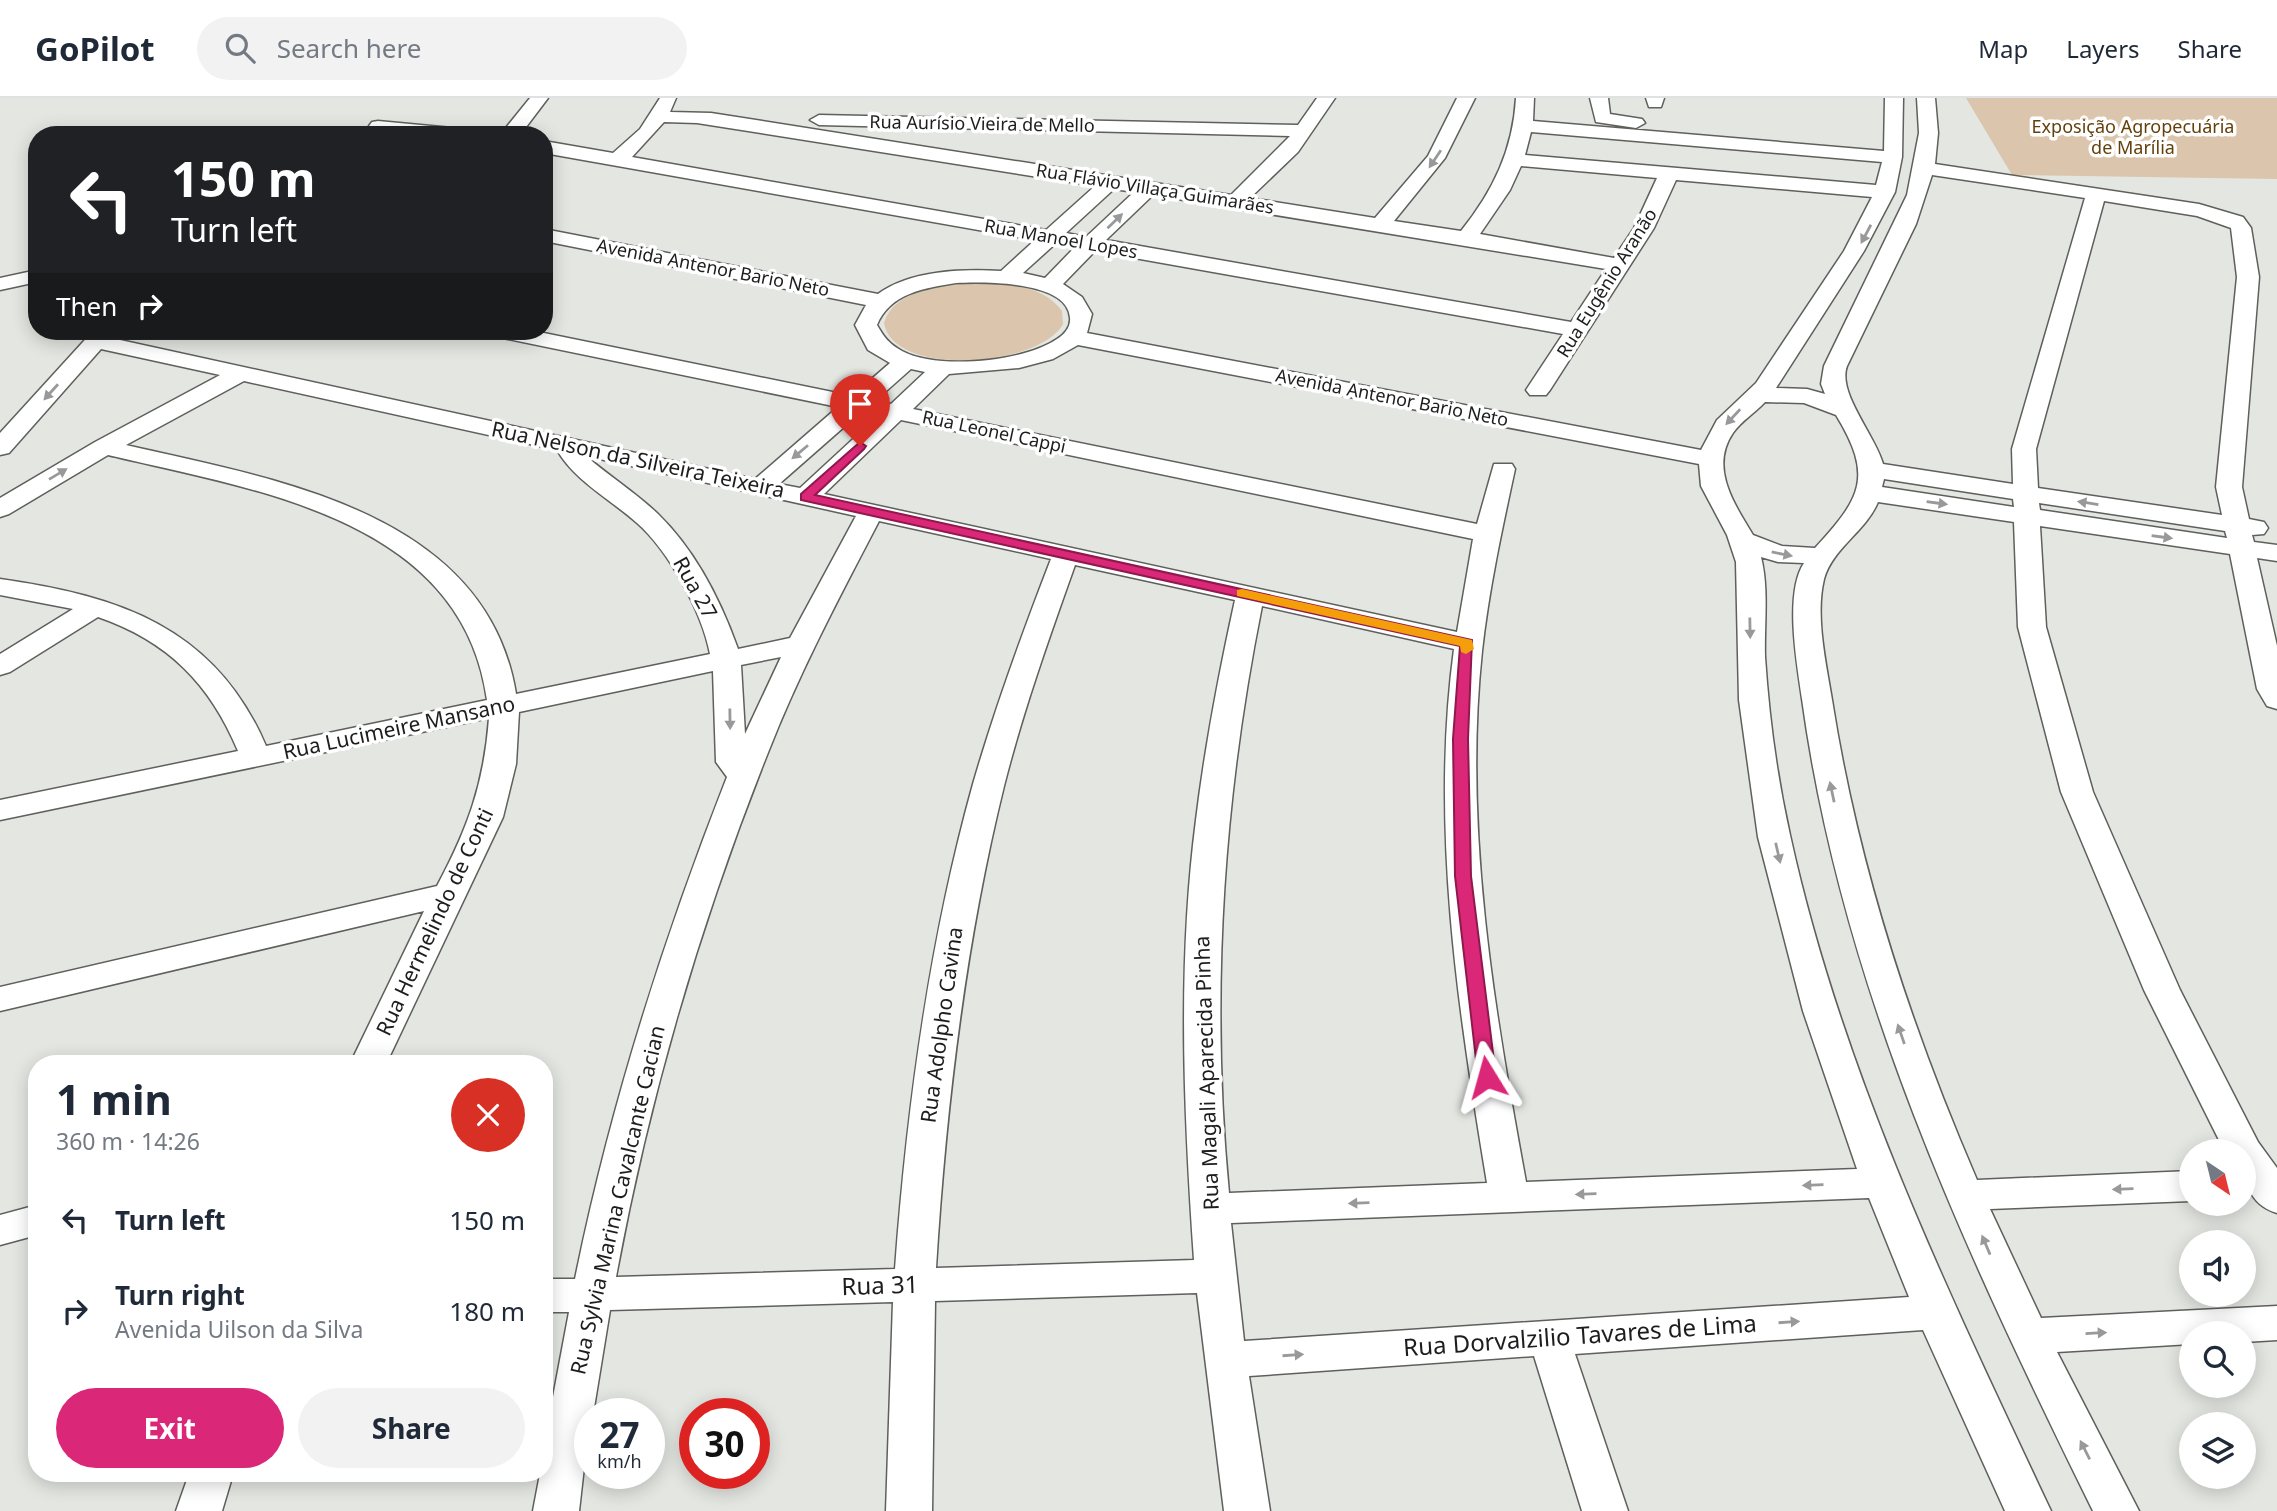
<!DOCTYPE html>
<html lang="en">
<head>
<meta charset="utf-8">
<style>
  body { margin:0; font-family:"Noto Sans",sans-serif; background:#f2f2f3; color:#1f2937; height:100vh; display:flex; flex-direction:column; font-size:26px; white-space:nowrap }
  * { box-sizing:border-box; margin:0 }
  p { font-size:23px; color:#747a83 }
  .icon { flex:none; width:38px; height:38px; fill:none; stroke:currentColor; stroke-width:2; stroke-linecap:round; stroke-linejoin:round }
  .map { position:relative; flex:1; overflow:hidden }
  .side { position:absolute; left:28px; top:957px; width:525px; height:427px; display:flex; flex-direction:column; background:#fff; border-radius:28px; box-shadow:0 4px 18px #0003 }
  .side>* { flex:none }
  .guide { position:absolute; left:28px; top:28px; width:525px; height:214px; border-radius:28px; box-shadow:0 4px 18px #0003; background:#202124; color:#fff; overflow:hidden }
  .needle { width:46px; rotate:145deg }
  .buttons { position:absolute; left:2179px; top:1041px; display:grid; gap:14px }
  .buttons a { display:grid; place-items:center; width:77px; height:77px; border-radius:50%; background:#fff; box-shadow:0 4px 18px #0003; font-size:35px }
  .speed { position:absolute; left:574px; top:1300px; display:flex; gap:14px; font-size:35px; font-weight:700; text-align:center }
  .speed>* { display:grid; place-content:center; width:91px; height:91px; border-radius:50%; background:#fff; box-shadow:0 4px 18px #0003; line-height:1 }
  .speed small { font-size:18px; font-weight:400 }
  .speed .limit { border:10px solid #d22; background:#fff; color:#111 }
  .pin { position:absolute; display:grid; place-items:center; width:60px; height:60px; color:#fff; margin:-72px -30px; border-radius:50% 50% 50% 0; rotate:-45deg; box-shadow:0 0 7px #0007 }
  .pin .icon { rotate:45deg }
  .me { position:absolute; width:77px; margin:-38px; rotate:352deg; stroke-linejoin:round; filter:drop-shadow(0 0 5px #0008) }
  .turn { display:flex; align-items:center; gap:24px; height:147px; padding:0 28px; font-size:32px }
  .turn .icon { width:91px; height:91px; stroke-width:2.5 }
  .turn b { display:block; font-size:49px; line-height:60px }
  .then { display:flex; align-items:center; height:66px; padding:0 28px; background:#0003; gap:14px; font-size:26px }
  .round { display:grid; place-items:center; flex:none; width:74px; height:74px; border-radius:37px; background:#f2f2f3 }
  .head { display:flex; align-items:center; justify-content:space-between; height:119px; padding:0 28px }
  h1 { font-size:42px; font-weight:700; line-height:52px }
  .action { display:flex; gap:14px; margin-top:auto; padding:14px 28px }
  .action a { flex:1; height:80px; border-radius:42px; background:#db2777; color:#fff; font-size:28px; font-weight:700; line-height:80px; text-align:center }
  .action a+a { background:#f2f2f3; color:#1f2937 }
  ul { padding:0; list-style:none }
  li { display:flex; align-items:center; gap:21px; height:91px; padding:0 28px }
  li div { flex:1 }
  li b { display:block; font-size:26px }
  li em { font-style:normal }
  header { display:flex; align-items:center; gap:42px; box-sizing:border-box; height:98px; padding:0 35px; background:#fff; border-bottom:2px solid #e0e1e3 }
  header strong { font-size:33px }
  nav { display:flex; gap:38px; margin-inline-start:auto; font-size:24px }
  .search { width:490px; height:63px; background:#f2f2f3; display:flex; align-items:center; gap:18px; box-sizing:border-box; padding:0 24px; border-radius:38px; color:#747a83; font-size:26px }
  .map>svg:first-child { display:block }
</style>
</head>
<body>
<header>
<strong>GoPilot</strong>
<div class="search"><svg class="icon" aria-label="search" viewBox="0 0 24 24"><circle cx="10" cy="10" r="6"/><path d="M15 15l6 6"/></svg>Search here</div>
<nav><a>Map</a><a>Layers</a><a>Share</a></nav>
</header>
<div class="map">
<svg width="2277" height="1413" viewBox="0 0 2277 1413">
  <rect width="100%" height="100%" fill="#e4e6e2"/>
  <!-- green -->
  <path fill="#dbc5ac" d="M1966,0H2277V81L2012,77Z
    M974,185C1004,185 1043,186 1062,213L1063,226C1040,269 893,280 884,225C894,191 945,187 974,185Z"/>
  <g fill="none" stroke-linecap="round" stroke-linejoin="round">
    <!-- minor casing -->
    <g stroke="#5e605c" stroke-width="3">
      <path id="minor" d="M530,0H548L520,37H500Z
        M660,0H676L670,14L711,15L1231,97L1290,38L819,27L810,22L819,17L1298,27L1317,0H1335L1298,54L1250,100L1375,120L1428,58L1457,0H1475L1445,60L1394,123L1461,133C1493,93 1513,52 1516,0H1534L1533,23L1884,53L1885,0H1903L1902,59L1895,94L1864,153L1776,290L1807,291L1825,296L1821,286L1824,268L1907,97L1919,35L1917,0H1935L1938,35L1935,66L2199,106L2243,119L2251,130L2259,179L2242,389L2249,421L2264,424L2268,430L2264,436L2252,437L2254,444L2277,447V463L2257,460L2277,548V611L2267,608L2257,591L2230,456L2040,428L2046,529L2093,694L2180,892L2258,1044L2277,1070V1115C2247,1106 2244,1081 2244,1054L2224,1052L2144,892L2061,694L2018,529L2014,424L1878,404C1866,433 1832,451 1824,481C1815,518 1826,565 1832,602C1858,768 1910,927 1977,1082L2191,1073V1103L1990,1111L2041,1220L2277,1208V1242L2244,1244V1236H2191V1246L2057,1254L2139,1413H2093C1965,1153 1842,891 1802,601C1797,566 1784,495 1804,465L1778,464L1761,459C1769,491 1764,526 1765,559C1769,619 1777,679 1790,737C1842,975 1948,1194 2051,1413H2005L1923,1232L1575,1256L1628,1413H1582L1534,1258L1249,1278L1270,1413H1224L1197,1195L935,1203L932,1413H886L893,1204L610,1212L593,1316H590L579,1413H533L540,1376H544V1347L569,1214H544V1181H575C610,1009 663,842 727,679L716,664L713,573L519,614L516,666L503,719L386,966H350L424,813L0,913V889L437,788C468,730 484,686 489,620L0,722V702L238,653C210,586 168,543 98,519L10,574L0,577V556L73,511L0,497V481C119,498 215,529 266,648L487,602C462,420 255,392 108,357L9,416L0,419V400L95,344L220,277L101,251L9,355L0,357V335L93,233H116L111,240L755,381L838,309L503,240L492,233H534L852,298L890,265L868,252L855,227L866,207L544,143V131L878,196C911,172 962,171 1001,173L1035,142L544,55V43L613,55L640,31ZM664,24L697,25L1095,88L1046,132L632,59ZM1531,34L1882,64L1876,87L1525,57ZM1521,68L1657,80L1634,130L1614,160L1480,136L1510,92ZM1932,77L2085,100L2012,351L2013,386L1883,366C1875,337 1837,295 1847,268L1916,126ZM1676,82L1872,99L1844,153L1756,285L1717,322L1701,352L1087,235L1092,216L1082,199L1063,186L1095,153L1563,236L1526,292L1530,297H1546L1550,292L1654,130ZM1114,91L1134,94L1086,139L1066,135ZM1153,97L1606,171L1571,224L1106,142ZM2104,103L2197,118L2231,130L2237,179L2216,389L2222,417L2038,390L2036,351ZM1055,146L1075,149L1045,180L1023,175ZM956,185C982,184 1068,182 1070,220C1071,229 1064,237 1057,241C1024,264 936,272 902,253C889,246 884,239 877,227C890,195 925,190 956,185ZM1078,247L1699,366L1701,388L1727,437L1736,464L1739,602L1758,739L1803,913L1857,1071L1526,1084C1494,910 1463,730 1482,553C1489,491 1502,431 1515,371L1512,366H1494L1477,426L913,311L949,276L1019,270L1053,261ZM911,271L925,274L891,306L875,303ZM244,283L557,352C575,383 610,401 637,425C669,453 702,514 710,556L516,596C487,414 274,381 126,347ZM1765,304L1804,305L1836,317C1874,379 1861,400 1815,450L1782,448L1753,437C1735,407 1709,370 1733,335C1741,323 1755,315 1765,304ZM861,314L878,318L800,390L779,386ZM901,322L1473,441L1457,534L824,396ZM586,358L856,418L790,540L738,551C721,503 695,452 658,416C636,395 609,378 586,358ZM1884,381L2013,401L2014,409L1882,389ZM2039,405L2225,433L2227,440L2040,412ZM879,423L1051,461C1022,536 995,610 973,686C929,844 907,1008 895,1171L616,1179C649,999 701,822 769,652C800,573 840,498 879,423ZM1075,467L1235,502C1219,575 1205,648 1196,722C1177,868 1184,1017 1194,1162L936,1170C946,1008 965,846 1004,688C1023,613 1049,540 1075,467ZM1262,508L1454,551C1430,728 1458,910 1487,1085L1229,1095C1210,898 1223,702 1262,508ZM781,559L745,636L741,567ZM1869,1100L1909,1199L1244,1243L1231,1125Z
        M1590,0H1608L1610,16L1642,21L1645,25L1636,30L1596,24Z
        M1646,0H1664L1661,9H1649Z
        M378,23L463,31L472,37H409L372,32L369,28L372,24Z
        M37,172V184L0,192V180Z
        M37,1107V1137L0,1147V1117Z
        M189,1376H233L222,1413H176Z"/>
    </g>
    <!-- minor -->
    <use href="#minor" fill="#fff" fill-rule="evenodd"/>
  </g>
  <!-- one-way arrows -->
  <defs><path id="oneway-solid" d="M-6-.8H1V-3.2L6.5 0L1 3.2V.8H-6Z" transform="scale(1.75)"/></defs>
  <g fill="#999">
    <use href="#oneway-solid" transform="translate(1435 61) rotate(124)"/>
    <use href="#oneway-solid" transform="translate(1115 123) rotate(-44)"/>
    <use href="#oneway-solid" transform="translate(1866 136) rotate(118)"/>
    <use href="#oneway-solid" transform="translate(51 294) rotate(132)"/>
    <use href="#oneway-solid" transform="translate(1733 319) rotate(133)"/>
    <use href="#oneway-solid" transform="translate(800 354) rotate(140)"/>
    <use href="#oneway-solid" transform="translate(58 376) rotate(-31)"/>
    <use href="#oneway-solid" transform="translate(1937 405) rotate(8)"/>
    <use href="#oneway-solid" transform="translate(2088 405) rotate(-171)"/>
    <use href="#oneway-solid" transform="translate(2162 439) rotate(8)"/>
    <use href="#oneway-solid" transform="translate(1782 456) rotate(11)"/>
    <use href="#oneway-solid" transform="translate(1750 530) rotate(89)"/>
    <use href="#oneway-solid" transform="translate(730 621) rotate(89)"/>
    <use href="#oneway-solid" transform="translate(1832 694) rotate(-102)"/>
    <use href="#oneway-solid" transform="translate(1778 755) rotate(77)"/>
    <use href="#oneway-solid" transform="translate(1901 936) rotate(-109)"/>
    <use href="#oneway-solid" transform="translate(1813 1087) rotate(178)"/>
    <use href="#oneway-solid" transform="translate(2123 1091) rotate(178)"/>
    <use href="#oneway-solid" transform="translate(1586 1096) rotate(178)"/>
    <use href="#oneway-solid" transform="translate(1359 1105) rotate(178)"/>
    <use href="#oneway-solid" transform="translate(1986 1147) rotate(-113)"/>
    <use href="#oneway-solid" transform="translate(1789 1224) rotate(-4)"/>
    <use href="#oneway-solid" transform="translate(2096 1235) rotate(-3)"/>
    <use href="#oneway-solid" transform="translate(1293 1257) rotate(-4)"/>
    <use href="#oneway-solid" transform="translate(2085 1352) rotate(-117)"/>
  </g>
  <!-- route -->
  <path fill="#db2777" stroke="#8e194d" stroke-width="2" d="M860,344L866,348L864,351L815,397L1472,542L1468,641L1471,778L1496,979L1494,984H1481L1478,979L1455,778L1453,641L1460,548L801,402V396Z"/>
  <!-- slow -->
  <path fill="#f59e0b" d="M1242,491L1472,542L1474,551L1466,556L1461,554L1460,548L1237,498V492Z"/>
  <g text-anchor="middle" stroke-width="7" stroke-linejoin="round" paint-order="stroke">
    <!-- far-street labels -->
    <g font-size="18" fill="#1c1d1c" stroke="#fff">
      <text transform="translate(982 26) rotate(1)" y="6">Rua Aurísio Vieira de Mello</text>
      <text transform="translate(1155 91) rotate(9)" y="6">Rua Flávio Villaça Guimarães</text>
      <text transform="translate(1061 141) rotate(10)" y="6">Rua Manoel Lopes</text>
      <text transform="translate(713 170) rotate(11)" y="6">Avenida Antenor Bario Neto</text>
      <text transform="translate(1607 185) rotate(-58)" y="6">Rua Eugênio Aranão</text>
      <text transform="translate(1392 300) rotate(11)" y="6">Avenida Antenor Bario Neto</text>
      <text transform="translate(994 334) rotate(12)" y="6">Rua Leonel Cappi</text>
    </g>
    <!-- far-park labels -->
    <g font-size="18" fill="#643f0a" stroke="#fff">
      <text x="2133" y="35">Exposição Agropecuária<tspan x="2133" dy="21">de Marília</tspan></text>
    </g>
    <!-- street labels -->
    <g font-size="21" fill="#1c1d1c" stroke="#fff">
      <text transform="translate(638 362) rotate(12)" y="7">Rua Nelson da Silveira Teixeira</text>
      <text transform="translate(695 490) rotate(61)" y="7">Rua 27</text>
      <text transform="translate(399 630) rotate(-12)" y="7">Rua Lucimeire Mansano</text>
      <text transform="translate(435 824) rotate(-65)" y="7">Rua Hermelindo de Conti</text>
      <text transform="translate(942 927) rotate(-82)" y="7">Rua Adolpho Cavina</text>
      <text transform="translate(1207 975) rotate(-92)" y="7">Rua Magali Aparecida Pinha</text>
      <text transform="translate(618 1102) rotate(-77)" y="7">Rua Sylvia Marina Cavalcante Cacian</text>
    </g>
    <!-- near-street labels -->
    <g font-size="24" fill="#1c1d1c" stroke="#fff">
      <text transform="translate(880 1188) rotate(-2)" y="8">Rua 31</text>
      <text transform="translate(1580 1238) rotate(-4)" y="8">Rua Dorvalzilio Tavares de Lima</text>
    </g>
  </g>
</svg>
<div class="buttons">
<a><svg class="needle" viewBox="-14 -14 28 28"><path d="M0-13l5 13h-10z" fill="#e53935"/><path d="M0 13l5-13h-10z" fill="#747a83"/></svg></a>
<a><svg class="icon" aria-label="sound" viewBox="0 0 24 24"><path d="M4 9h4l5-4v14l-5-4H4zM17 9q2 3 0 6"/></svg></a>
<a><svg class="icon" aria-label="search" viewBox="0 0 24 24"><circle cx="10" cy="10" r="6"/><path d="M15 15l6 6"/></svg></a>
<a><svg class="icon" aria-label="layers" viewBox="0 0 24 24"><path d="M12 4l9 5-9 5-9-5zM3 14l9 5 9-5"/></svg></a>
</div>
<div class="speed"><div>27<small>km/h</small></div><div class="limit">30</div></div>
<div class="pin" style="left:860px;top:348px;background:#d93025"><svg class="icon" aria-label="arrive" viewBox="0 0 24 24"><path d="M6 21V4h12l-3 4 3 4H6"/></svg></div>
<svg class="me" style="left:1487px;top:979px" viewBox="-20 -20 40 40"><path d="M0-17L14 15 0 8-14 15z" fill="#db2777" stroke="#fff" stroke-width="4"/></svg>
<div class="guide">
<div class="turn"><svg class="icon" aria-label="left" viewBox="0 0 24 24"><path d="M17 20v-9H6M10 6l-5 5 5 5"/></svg><div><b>150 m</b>Turn left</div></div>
<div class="then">Then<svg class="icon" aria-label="right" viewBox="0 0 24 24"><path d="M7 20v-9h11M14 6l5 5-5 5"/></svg></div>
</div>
<section class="side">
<div class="head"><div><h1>1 min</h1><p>360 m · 14:26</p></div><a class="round" style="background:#d93025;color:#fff"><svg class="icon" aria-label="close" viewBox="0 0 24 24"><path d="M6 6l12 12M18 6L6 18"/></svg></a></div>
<ul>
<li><svg class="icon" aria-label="left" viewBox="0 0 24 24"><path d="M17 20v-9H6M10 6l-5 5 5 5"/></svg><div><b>Turn left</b></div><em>150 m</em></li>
<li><svg class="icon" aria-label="right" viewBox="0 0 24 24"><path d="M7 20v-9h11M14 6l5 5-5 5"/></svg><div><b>Turn right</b><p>Avenida Uilson da Silva</p></div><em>180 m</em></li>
</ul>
<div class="action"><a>Exit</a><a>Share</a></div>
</section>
</div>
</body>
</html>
